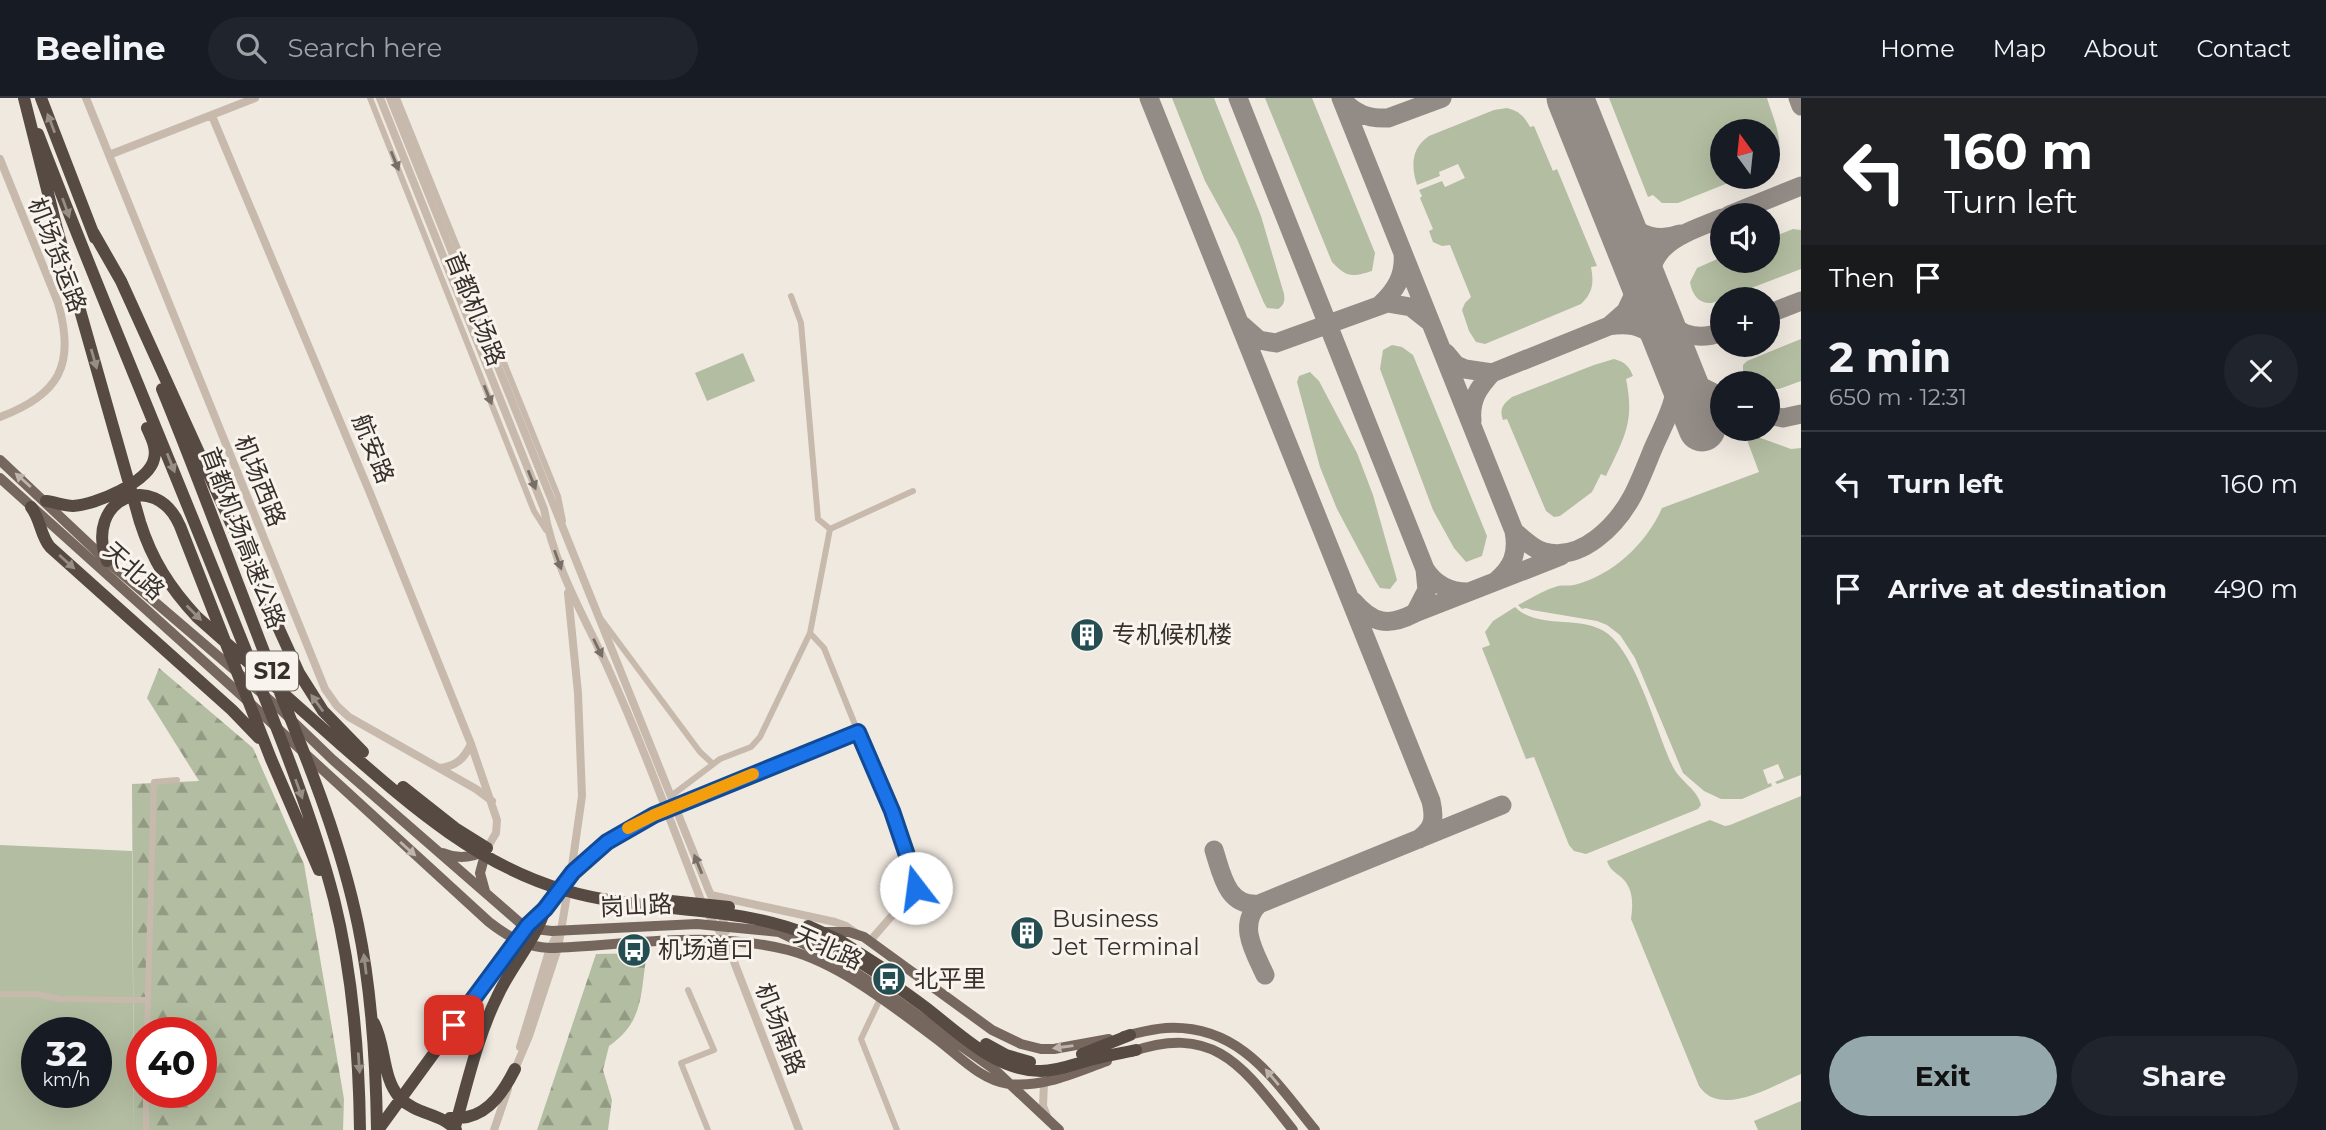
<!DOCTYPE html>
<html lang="en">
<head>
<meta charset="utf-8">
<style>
  body { margin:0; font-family:Montserrat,"Noto Sans SC",sans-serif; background:#20242c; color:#f1f3f6; height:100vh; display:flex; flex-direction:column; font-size:26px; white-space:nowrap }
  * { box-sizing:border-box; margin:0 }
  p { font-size:23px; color:#9ea1a6 }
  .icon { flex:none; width:38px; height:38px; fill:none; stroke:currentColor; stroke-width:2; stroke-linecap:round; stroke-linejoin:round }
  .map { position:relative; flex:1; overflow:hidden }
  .side { display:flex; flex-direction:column; background:#171b24; width:525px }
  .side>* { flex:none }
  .top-card { background:#202124; color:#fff; overflow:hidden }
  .needle { width:46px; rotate:345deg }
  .fabs { position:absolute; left:1710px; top:21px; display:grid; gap:14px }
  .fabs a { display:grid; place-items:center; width:70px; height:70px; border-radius:50%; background:#171b24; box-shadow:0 7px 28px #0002; font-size:35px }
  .speed { position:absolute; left:21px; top:919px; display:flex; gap:14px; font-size:35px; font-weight:700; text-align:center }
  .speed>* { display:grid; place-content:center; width:91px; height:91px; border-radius:50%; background:#171b24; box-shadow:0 7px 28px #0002; line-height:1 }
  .speed small { font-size:18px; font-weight:400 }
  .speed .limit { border:10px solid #d22; background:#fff; color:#111 }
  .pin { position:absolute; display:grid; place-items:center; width:60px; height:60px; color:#fff; margin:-30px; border-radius:14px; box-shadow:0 4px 10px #0006 }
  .me { position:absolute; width:77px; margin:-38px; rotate:345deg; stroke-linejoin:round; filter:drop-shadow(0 0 5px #0008) }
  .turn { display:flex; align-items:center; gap:24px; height:147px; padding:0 28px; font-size:32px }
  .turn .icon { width:91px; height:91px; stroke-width:2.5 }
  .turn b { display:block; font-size:49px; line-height:60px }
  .then { display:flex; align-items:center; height:66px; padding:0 28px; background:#0003; gap:14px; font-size:26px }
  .round { display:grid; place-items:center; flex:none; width:74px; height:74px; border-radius:37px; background:#20242c }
  .head { display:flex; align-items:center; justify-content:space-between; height:119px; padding:0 28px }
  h1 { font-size:42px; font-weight:700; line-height:52px }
  .button { display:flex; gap:14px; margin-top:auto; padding:14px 28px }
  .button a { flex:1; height:80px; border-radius:42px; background:#95a9ad; color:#111; font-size:28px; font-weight:700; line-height:80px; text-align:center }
  .button a+a { background:#20242c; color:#f1f3f6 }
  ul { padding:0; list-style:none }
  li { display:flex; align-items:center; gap:21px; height:105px; padding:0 28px; border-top:2px solid #363941 }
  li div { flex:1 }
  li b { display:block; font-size:26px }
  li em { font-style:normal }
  header { display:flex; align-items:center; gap:42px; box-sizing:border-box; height:98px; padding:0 35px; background:#171b24; border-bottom:2px solid #363941 }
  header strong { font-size:33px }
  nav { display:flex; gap:38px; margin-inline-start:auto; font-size:24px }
  .search { width:490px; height:63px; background:#20242c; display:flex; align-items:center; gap:18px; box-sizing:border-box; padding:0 24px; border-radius:38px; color:#9ea1a6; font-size:26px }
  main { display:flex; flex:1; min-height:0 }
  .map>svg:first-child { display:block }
</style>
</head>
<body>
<header>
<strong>Beeline</strong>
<div class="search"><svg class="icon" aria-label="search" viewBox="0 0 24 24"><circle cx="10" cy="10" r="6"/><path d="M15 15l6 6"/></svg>Search here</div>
<nav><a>Home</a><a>Map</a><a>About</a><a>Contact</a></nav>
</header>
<main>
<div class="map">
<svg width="1801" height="1032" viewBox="0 0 1801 1032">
  <defs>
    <pattern id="forest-firs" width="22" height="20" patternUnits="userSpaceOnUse" patternTransform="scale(1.75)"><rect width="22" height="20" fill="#b3bda1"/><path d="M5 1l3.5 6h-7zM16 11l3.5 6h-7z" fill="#929a83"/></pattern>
  </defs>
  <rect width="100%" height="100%" fill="#f0e9e0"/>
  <!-- green -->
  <path fill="#b3bda1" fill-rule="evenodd" d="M1172,0H1214L1261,118L1284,196C1285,203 1284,207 1278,211L1267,210L1264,205L1237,141L1205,83Z
    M1265,0H1312L1375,155L1372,173C1352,179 1347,180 1332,164Z
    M1609,0H1767C1773,21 1791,55 1768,69V33H1722V79H1743L1678,105H1662L1653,97L1648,99Z
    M1507,10C1519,13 1524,18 1530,29L1534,28L1553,73L1557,71L1597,168L1591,169C1594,185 1593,195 1581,206L1485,246L1476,244L1469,233L1462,212L1465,205L1471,199L1450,147L1442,148L1433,144L1429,133L1433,131L1420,100L1422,98L1419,92L1442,83L1445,89L1465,80L1458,66L1439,74L1440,78L1417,87C1411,68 1411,50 1429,38L1494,12Z
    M1793,131L1801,132V171L1712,205C1699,206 1692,197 1690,184L1697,170L1722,159V163H1768V141Z
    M1801,241V283L1779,291H1768V285H1755L1743,276V267L1747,263Z
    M1392,247L1402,249L1413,257L1487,438L1482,458L1466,464L1454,450L1433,412L1380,271L1383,252Z
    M743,255L755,283L707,303L695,275Z
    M1614,261C1625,264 1629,268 1633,278L1626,281C1635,324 1624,340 1606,378L1601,376L1592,394L1560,418L1554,419L1546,413L1507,321L1503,322C1499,311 1503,306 1512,299L1594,267Z
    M1310,274L1319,283L1357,355L1373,397L1397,482L1390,491L1380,490L1376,484L1337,411L1320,369L1297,284L1299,278Z
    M1744,334L1791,351L1801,350V677L1777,686L1775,684L1784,680L1778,666L1763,672L1768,686L1771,685L1772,688L1742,701H1721L1704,693L1683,675L1635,560L1620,537L1607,527L1597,523L1532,512L1526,510L1522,511L1518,507C1530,501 1544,492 1558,488C1563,487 1569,488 1574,487C1612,478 1647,445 1662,410L1759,374Z
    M1515,509C1537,531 1576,518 1602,532C1635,549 1656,634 1673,669C1680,683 1698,692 1701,707L1698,711L1586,756L1574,753L1569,747L1534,659L1526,661L1482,550L1490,547L1485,534L1493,523Z
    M1801,698V976C1773,987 1721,1021 1699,988L1631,821C1633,807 1634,790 1621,779C1615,774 1610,772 1607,763L1710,722L1725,728L1730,727Z
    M0,747L132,753L134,1032H0ZM37,934H96V994H37Z
    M1801,1003V1032H1758L1754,1023Z"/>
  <!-- forest -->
  <path fill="url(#forest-firs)" fill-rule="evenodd" d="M159,570L253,650L304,766L344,1001L343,1032H134L132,686L199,683L147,600ZM142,934H201V994H142Z
    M647,855C640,895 645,923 609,948L603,972L612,1002L608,1032H537L596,856Z"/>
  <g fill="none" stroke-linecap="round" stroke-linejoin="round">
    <!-- taxiway -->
    <path stroke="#938c86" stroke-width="19" d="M1149,0L1431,703C1435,721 1434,730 1419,741
      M1238,0L1425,471
      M1341,0L1514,433C1518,455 1513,469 1496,483
      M1568,0L1572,6
      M1798,0L1801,8
      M1342,1C1354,16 1369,21 1388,20L1442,0
      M1610,100C1623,128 1648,148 1680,136
      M1729,117L1801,88
      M1649,198C1645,145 1681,137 1722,120
      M1380,207C1395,193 1405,178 1403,156
      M1656,214C1676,234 1693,245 1722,234
      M1768,216L1801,203
      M1242,227L1259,242L1276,245L1387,205L1411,209L1430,224
      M1609,228C1639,223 1650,233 1671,253
      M1446,255L1456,267L1465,271L1492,275L1609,228L1626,213L1634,196L1636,166
      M1675,263L1690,283L1722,299
      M1768,317L1783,320L1801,316
      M1472,323C1470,302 1478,290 1492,275
      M1514,433C1523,441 1533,451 1544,454C1582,464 1617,427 1633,397C1640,383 1646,368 1652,353C1667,318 1680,302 1675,262
      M1353,503C1373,526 1388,529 1415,515L1561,458
      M1415,515L1427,492L1425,471C1435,487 1449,494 1468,494
      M1214,752C1222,777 1227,809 1259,806L1502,707
      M1259,806C1237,827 1255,855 1265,877"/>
    <!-- runway -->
    <path stroke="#938c86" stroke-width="47" d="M1570,0L1702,330"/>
    <!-- minor -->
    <path stroke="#c7baad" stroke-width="6" d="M370,0L534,413L546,432
      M397,0L558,398L563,423
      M791,198L801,225L818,421L830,431
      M601,521L700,654L713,666
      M810,535L824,550L858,634
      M671,698L720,661L751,649L760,639L810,535L830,431L913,393
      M688,892L714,952L681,965L708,1032
      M0,896H37L60,901L147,902
      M880,901L861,941L897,1032
      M147,934L154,684L177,682
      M146,1032V994"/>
    <!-- tertiary -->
    <path stroke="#c7baad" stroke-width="8" d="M86,0L325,591L337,608L349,619L476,691L492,703
      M380,0L544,411C554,468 583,516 607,568C643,647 673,730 704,810L726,843L799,1032
      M390,0L709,793L726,829V833
      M212,18L370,395L471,646L497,722L496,735L486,752
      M109,57L255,0
      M0,61L58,205C76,267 59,297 0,319
      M568,495L578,595L582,698L571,775
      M858,634L892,713L916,784V790L870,843
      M440,670C456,668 464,661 471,646
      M711,797L835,824L846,828L856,835
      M520,949L550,850L559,833
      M513,976L529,938L558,850L568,791
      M1044,984L1043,1008L1047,1018
      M494,1032L508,991"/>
    <!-- primary -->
    <path stroke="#76675e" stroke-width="10" d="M0,362L107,463L280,611L333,662L519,824L535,831L552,833L697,826L779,834L835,861L885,894L995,972L1059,1032
      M0,380L240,596L489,824C507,838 526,849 550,850C629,847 709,832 788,852C841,866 895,910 938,942C959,958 982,983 1009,986C1043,990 1076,974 1107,963
      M443,755C457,761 471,760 485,753
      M485,793L480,775L486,753
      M824,834H849L864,839L992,932L1021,946L1041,951H1054L1109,941
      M1124,938C1138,935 1152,931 1166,930C1240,926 1274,982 1315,1032
      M1131,954C1217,924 1245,972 1293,1032"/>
    <!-- motorway -->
    <path stroke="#564a43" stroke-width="12" d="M24,0L57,131L140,424C152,462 170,490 197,519C244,561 291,603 339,645C408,705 475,766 564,792C644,816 732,805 809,837C851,855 888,882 925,909C959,935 995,973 1041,973C1060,973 1076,965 1094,961C1108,957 1122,955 1136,952
      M41,0L95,140
      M38,36C99,195 165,350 228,508C266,604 308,701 334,801C353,877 359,955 360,1032
      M93,134L121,183L299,575L323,613L363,654
      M162,291C201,386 236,482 273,577C306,659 340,740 358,827C372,894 376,964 377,1032
      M46,403C55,404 64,408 73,408C95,407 149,384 154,361C157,350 151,339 147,330
      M31,409C41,422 40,437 50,449L232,612L259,640
      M107,463C83,401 155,370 180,428L271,661L319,772
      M403,689L455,730L487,750
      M661,802L729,809
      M808,828L839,842L895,878
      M374,925C386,948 382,979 399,999C417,1018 440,1014 456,1032
      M986,946L1006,957L1030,964
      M1082,956L1130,937
      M450,1020C456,1019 462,1020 467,1019C491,1014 505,991 515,971
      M378,1032L523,833L545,811L573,774L594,754L625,732L654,717L858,634
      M454,1032C467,987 477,939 498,897C511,868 537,840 545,811"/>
  </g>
  <!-- one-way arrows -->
  <defs><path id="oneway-solid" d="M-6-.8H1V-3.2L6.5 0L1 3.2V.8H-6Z" transform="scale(1.75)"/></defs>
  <g fill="#978e87">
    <use href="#oneway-solid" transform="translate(51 25) rotate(-111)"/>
    <use href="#oneway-solid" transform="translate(66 110) rotate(70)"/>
    <use href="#oneway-solid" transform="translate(94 261) rotate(74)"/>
    <use href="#oneway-solid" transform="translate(171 365) rotate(68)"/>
    <use href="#oneway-solid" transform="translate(67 464) rotate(42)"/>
    <use href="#oneway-solid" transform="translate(194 515) rotate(45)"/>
    <use href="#oneway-solid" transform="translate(317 605) rotate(-126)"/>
    <use href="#oneway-solid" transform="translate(299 691) rotate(70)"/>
    <use href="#oneway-solid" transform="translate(365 866) rotate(-97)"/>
    <use href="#oneway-solid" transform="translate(359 965) rotate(86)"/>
  </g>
  <g fill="#776e66">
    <use href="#oneway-solid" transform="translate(395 63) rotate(68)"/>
    <use href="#oneway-solid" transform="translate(488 297) rotate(68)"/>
    <use href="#oneway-solid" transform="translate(532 382) rotate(68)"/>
    <use href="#oneway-solid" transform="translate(558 462) rotate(70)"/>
    <use href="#oneway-solid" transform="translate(598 550) rotate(64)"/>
    <use href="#oneway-solid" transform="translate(698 766) rotate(-112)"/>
  </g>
  <g fill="#beb4ac">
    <use href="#oneway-solid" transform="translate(23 382) rotate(-138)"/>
    <use href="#oneway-solid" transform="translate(408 751) rotate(42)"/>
    <use href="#oneway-solid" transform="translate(1063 949) rotate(172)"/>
    <use href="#oneway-solid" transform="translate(1272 979) rotate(-130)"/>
  </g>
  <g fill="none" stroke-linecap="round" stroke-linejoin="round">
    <!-- route casing -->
    <g stroke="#114b97" stroke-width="18">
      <path id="route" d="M454,927L528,827L545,811L573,774L607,744L654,717L858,634L892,713L916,784V790"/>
    </g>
    <!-- route -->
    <use href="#route" stroke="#1a73e8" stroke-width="12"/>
    <!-- slow -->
    <path stroke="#f59e0b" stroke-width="12" d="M628,730L654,717L753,676"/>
  </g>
  <!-- icons -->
  <defs>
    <g id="building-disc" transform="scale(1.75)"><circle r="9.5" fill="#254e53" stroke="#f8f3ec"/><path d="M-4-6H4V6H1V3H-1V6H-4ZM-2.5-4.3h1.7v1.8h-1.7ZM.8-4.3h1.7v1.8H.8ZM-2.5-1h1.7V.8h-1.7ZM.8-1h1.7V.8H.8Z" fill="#fff"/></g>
    <g id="bus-disc" transform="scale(1.75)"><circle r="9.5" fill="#254e53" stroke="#f8f3ec"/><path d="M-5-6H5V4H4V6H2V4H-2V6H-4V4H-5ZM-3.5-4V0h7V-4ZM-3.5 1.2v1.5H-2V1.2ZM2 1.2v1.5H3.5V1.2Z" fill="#fff"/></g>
  </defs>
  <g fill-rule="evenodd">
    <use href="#building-disc" x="1087" y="537"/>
    <use href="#building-disc" x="1027" y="835"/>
    <use href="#bus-disc" x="634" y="852"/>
    <use href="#bus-disc" x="889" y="881"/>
  </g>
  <g text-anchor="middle" stroke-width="6" stroke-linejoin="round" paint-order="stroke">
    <!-- shield labels -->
    <rect fill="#f8f3ec" stroke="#706a65" stroke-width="2" x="246" y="553.5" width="52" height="39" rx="5"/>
    <g font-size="23" font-weight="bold" fill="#362f2b">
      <text x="272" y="581">S12</text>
    </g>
    <!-- street labels -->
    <g font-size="24" fill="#362f2b" stroke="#f8f3ec">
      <text transform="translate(57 157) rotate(69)" y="8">机场货运路</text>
      <text transform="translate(475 211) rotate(68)" y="8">首都机场路</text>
      <text transform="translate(373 351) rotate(68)" y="8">航安路</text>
      <text transform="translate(260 383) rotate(68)" y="8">机场西路</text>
      <text transform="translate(243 440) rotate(69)" y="8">首都机场高速公路</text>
      <text transform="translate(134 473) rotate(42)" y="8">天北路</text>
      <text transform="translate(636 808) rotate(-3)" y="8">岗山路</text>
      <text transform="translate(828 850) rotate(24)" y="8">天北路</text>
      <text transform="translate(780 931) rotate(69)" y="8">机场南路</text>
    </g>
    <!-- poi labels -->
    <g font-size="24" fill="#362f2b" stroke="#f8f3ec" text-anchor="start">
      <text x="1112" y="545">专机候机楼</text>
      <text x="1052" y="829">Business<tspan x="1052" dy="28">Jet Terminal</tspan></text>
      <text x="658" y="860">机场道口</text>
      <text x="914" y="889">北平里</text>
    </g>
  </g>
</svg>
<div class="fabs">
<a><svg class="needle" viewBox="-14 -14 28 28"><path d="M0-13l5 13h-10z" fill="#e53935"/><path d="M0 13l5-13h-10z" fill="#9ea1a6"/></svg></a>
<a><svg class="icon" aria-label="sound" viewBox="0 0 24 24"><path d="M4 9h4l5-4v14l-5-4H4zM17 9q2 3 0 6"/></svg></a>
<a>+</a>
<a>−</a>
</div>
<div class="speed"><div>32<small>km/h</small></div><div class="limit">40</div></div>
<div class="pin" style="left:454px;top:927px;background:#d93025"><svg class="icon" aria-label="arrive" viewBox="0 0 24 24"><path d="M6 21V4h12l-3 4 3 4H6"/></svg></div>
<svg class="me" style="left:916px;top:790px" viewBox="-20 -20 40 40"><circle r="19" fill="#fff"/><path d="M0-13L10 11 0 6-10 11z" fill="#1a73e8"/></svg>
</div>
<section class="side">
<div class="top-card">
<div class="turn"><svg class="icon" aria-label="left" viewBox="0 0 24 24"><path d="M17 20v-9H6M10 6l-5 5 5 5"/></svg><div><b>160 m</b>Turn left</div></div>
<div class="then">Then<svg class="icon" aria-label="arrive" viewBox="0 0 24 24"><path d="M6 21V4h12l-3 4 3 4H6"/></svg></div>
</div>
<div class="head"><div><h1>2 min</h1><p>650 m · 12:31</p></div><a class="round"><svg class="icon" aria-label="close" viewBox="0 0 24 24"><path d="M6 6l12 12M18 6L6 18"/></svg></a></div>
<ul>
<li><svg class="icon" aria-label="left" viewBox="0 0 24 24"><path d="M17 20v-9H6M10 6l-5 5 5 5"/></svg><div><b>Turn left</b></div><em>160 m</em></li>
<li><svg class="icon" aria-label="arrive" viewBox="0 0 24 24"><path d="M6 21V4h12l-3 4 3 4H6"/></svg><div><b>Arrive at destination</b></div><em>490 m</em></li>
</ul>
<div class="button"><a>Exit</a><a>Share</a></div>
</section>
</main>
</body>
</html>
